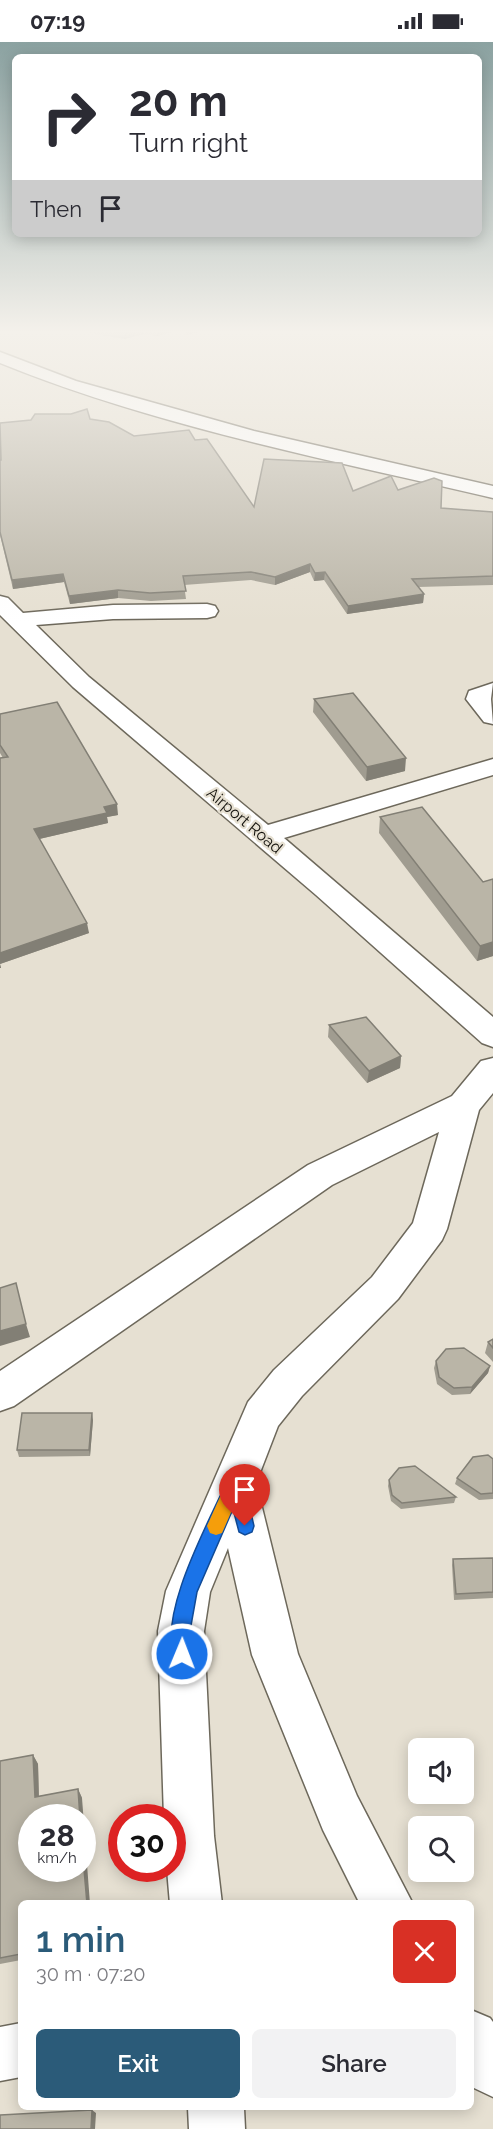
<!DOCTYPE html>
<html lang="en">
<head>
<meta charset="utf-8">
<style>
  body { margin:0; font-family:Raleway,sans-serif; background:#f2f2f3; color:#2b2b33; height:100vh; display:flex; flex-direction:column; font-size:22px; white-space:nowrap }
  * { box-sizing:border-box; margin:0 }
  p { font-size:20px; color:#7c7c81 }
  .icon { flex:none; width:33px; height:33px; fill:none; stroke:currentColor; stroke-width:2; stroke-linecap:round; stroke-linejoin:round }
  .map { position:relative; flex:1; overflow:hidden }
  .panel { position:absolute; left:18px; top:1858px; width:456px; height:210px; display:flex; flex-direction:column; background:#fff; border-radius:9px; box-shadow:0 3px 15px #0003 }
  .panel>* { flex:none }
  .hud { position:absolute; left:12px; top:12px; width:470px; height:183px; border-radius:9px; box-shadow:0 3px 15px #0003; background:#fff; color:#2b2b33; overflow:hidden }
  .tools { position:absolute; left:408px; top:1696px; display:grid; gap:12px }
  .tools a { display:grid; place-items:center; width:66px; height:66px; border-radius:9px; background:#fff; box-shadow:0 3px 15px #0003; font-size:30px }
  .speed { position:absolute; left:18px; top:1762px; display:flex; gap:12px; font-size:30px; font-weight:700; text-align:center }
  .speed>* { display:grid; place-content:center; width:78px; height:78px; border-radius:50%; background:#fff; box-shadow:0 3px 15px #0003; line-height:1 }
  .speed small { font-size:15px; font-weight:400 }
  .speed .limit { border:9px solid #d22; background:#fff; color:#111 }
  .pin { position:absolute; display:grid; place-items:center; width:51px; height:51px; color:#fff; margin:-62px -26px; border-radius:50% 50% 50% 0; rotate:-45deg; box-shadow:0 0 6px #0007 }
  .pin .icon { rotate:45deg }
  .me { position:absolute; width:66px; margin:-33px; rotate:1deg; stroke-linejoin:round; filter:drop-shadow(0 0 4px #0008) }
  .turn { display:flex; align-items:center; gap:21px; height:126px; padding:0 18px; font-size:27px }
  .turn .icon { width:78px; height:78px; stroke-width:2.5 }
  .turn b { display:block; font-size:42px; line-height:51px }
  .then { display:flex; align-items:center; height:57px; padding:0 18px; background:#0003; gap:12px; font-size:22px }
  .round { display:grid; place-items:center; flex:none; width:63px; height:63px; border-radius:9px; background:#f2f2f3 }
  .headline { display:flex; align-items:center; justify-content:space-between; height:102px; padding:0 18px }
  h1 { font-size:36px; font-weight:600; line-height:45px; color:#2b5b79 }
  .cta { display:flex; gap:12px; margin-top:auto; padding:12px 18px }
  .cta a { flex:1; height:69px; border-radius:9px; background:#2b5b79; color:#fff; font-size:24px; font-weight:600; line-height:69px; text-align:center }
  .cta a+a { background:#f2f2f3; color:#2b2b33 }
  .status { display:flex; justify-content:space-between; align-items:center; height:42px; padding:0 30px; background:#fff; direction:ltr }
  .status svg { height:16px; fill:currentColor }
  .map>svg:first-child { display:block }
</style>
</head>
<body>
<div class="status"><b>07:19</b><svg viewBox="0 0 49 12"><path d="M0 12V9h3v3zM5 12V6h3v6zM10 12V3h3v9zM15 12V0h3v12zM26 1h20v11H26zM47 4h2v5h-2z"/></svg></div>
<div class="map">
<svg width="493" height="2087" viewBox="0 0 493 2087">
  <rect width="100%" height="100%" fill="#e6e0d2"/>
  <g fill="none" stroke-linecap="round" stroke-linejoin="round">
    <!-- minor casing -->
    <g stroke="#6d685b" stroke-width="3">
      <path id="minor" d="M0,310L76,339L254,389L493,444V456C327,417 158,385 0,321Z
        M0,554L8,556L23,571L113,563L207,562L215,564L218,569L215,574L207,576L113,577L36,583L89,635L268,783L493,717V733L284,796L493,975V1005L482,1001L316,853L73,645L0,573Z
        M493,641L491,657L493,682L484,680L466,657L469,649Z
        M493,1016V1051L479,1068L447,1187L442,1198L398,1257L302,1354L278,1384L256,1441L298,1612L357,1754L413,1862H360L323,1788L252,1613L228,1506L210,1550L204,1589L214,1794L222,1862H170L167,1827H172V1776H164L158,1589L166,1549L248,1360L274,1328L372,1235L413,1181L439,1090L332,1143L14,1364L0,1369V1329L308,1123L452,1054L481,1019Z
        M471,1968L490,1976L493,1980V2055L474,2046L471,2043Z
        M21,1981V2035L0,2039V1985Z
        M188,2066H244L245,2087H189Z"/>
    </g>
    <!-- minor -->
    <use href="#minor" fill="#fff" fill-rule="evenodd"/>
  </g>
  <!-- wall -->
  <path fill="#a09c90" d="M73,288H207L187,293L180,288L157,294L144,292L124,297Z
    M245,288H267L261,291Z
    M90,377L134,394L195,398L254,465L353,449L398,448L441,466L493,470V543L418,545L424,552L423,561L347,572L324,538L314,539L310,530L275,543L251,538L184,543L186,557L151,559L118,556L70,562L64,540L13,547L0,493V381Z
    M314,657L405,729L366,739L313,670Z
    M0,672L118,773L107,775L108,781L39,797L89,891L0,922L1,926H0L3,716L0,711Z
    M380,775L483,840L493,837V914L477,919L379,791Z
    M329,983L401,1014L400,1026L367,1041L328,995Z
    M493,1297V1320L485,1311L488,1300Z
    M436,1319L490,1324L488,1331L470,1352L452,1353L437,1342L434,1326Z
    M93,1378L90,1414L19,1415L17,1408Z
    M493,1417V1457L479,1458L455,1442L457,1436Z
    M389,1438L456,1455L454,1461L401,1467L391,1459L388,1444Z
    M493,1516V1556L454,1558L452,1523L453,1517Z
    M33,1713L38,1722L39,1754L78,1747L82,1756L21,1862V1918L0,1922V1719Z"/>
  <!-- shaded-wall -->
  <path fill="#827f75" d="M135,288H143L144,292L124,297V291Z
    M157,288H180L157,294Z
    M187,288H207L187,293Z
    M310,522V530L275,543V535Z
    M325,530L324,538L314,539L315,531Z
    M63,532L64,540L13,547L12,538Z
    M118,548V556L70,562L69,554Z
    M424,552L423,561L347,572L348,564Z
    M406,716L405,729L366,739L367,725Z
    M117,762L118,773L107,775L108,781L35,798L34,787L104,765Z
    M87,881L89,891L0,922L1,926H0V911Z
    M493,900V914L477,919L480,904Z
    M401,1014L400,1026L367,1041L369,1029Z
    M26,1282L30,1295L0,1304V1289Z
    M490,1324L488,1331L470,1352L472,1345Z
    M92,1371L93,1378L90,1414L89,1408Z
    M33,1713L38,1722L39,1763L35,1755Z
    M78,1747L82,1756L90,1862H87L82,1804V1776H80Z
    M92,2068L96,2071L95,2087H91Z"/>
  <!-- building -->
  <path fill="#bab5a7" stroke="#827f75" stroke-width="1.5" d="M107,288H135L124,291Z
    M87,367L90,377L109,380L134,394L189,388L195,398L207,397L254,465L264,417L342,421L353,449L391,434L398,448L434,436L442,439L441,466L493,470V534L412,537L424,552L348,564L325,530L315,531L310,522L275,535L251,530L183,534L186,549L150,551L118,548L69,554L63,532L12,538L0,490V418H1L0,381L31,378L35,372H71Z
    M353,651L406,716L367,725L314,657Z
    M57,660L117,762L104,765L107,771L34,787L87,881L0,911V716L8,715L0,703V672Z
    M422,765L483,840L493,837V900L480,904L380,775Z
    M366,975L401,1014L369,1029L329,983Z
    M16,1241L26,1282L0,1289V1246Z
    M493,1297V1306L488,1300Z
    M464,1306L490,1324L472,1345L454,1346L439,1335L436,1319L446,1307Z
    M22,1371H92L89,1408H17Z
    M488,1413L493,1417V1451L481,1452L457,1436L473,1415Z
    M415,1424L456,1455L402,1461L392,1453L389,1438L399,1426Z
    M493,1516V1550L456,1552L453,1517Z
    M33,1713L35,1755L78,1747L80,1776H32V1827H82V1804L87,1862H21V1912L0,1916V1719Z
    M92,2068L91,2087H0V2073Z"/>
  <!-- sky -->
  <linearGradient id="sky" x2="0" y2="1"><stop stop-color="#8ba2a1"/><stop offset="0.5" stop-color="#f4f1eb"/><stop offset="1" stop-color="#f4f1eb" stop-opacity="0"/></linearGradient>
  <rect width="493" height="580" fill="url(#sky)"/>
  <!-- route -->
  <path fill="#1a73e8" stroke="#114b97" stroke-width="1.5" d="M235,1433L241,1435L244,1441L254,1484L252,1490L245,1493L239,1490L233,1467L197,1550L190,1589L191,1612L188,1618L182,1621L175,1618C156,1573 210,1478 229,1435Z"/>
  <!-- slow -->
  <path fill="#f59e0b" d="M234,1435L240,1437L243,1443L222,1491L216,1493L210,1491L207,1484L228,1437Z"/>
  <g text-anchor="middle" stroke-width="4.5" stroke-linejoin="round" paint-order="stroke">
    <!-- street labels -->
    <g font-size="16" fill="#12100b" stroke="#e6e0d2">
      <text transform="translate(245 778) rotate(40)" y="6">Airport Road</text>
    </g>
  </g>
</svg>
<div class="tools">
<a><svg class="icon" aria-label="sound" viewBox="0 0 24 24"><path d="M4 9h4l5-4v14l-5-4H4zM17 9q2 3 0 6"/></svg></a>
<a><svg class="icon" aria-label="search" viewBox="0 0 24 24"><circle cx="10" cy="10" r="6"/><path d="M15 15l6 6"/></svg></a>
</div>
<div class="speed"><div>28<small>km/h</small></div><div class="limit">30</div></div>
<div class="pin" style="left:245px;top:1484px;background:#d93025"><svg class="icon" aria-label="arrive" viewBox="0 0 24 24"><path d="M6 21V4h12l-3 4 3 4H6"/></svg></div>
<svg class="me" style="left:182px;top:1612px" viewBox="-20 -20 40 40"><circle r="17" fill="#1a73e8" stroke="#fff" stroke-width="3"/><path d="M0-11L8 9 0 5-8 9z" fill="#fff"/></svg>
<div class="hud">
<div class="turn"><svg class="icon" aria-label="right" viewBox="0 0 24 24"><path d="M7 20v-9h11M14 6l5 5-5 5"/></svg><div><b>20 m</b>Turn right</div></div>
<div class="then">Then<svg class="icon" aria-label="arrive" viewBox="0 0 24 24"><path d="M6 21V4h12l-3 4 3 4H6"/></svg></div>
</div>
<section class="panel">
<div class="headline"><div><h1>1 min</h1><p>30 m · 07:20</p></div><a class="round" style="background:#d93025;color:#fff"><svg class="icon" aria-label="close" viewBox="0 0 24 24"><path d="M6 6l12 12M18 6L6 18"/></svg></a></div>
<div class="cta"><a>Exit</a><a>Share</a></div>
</section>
</div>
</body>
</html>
